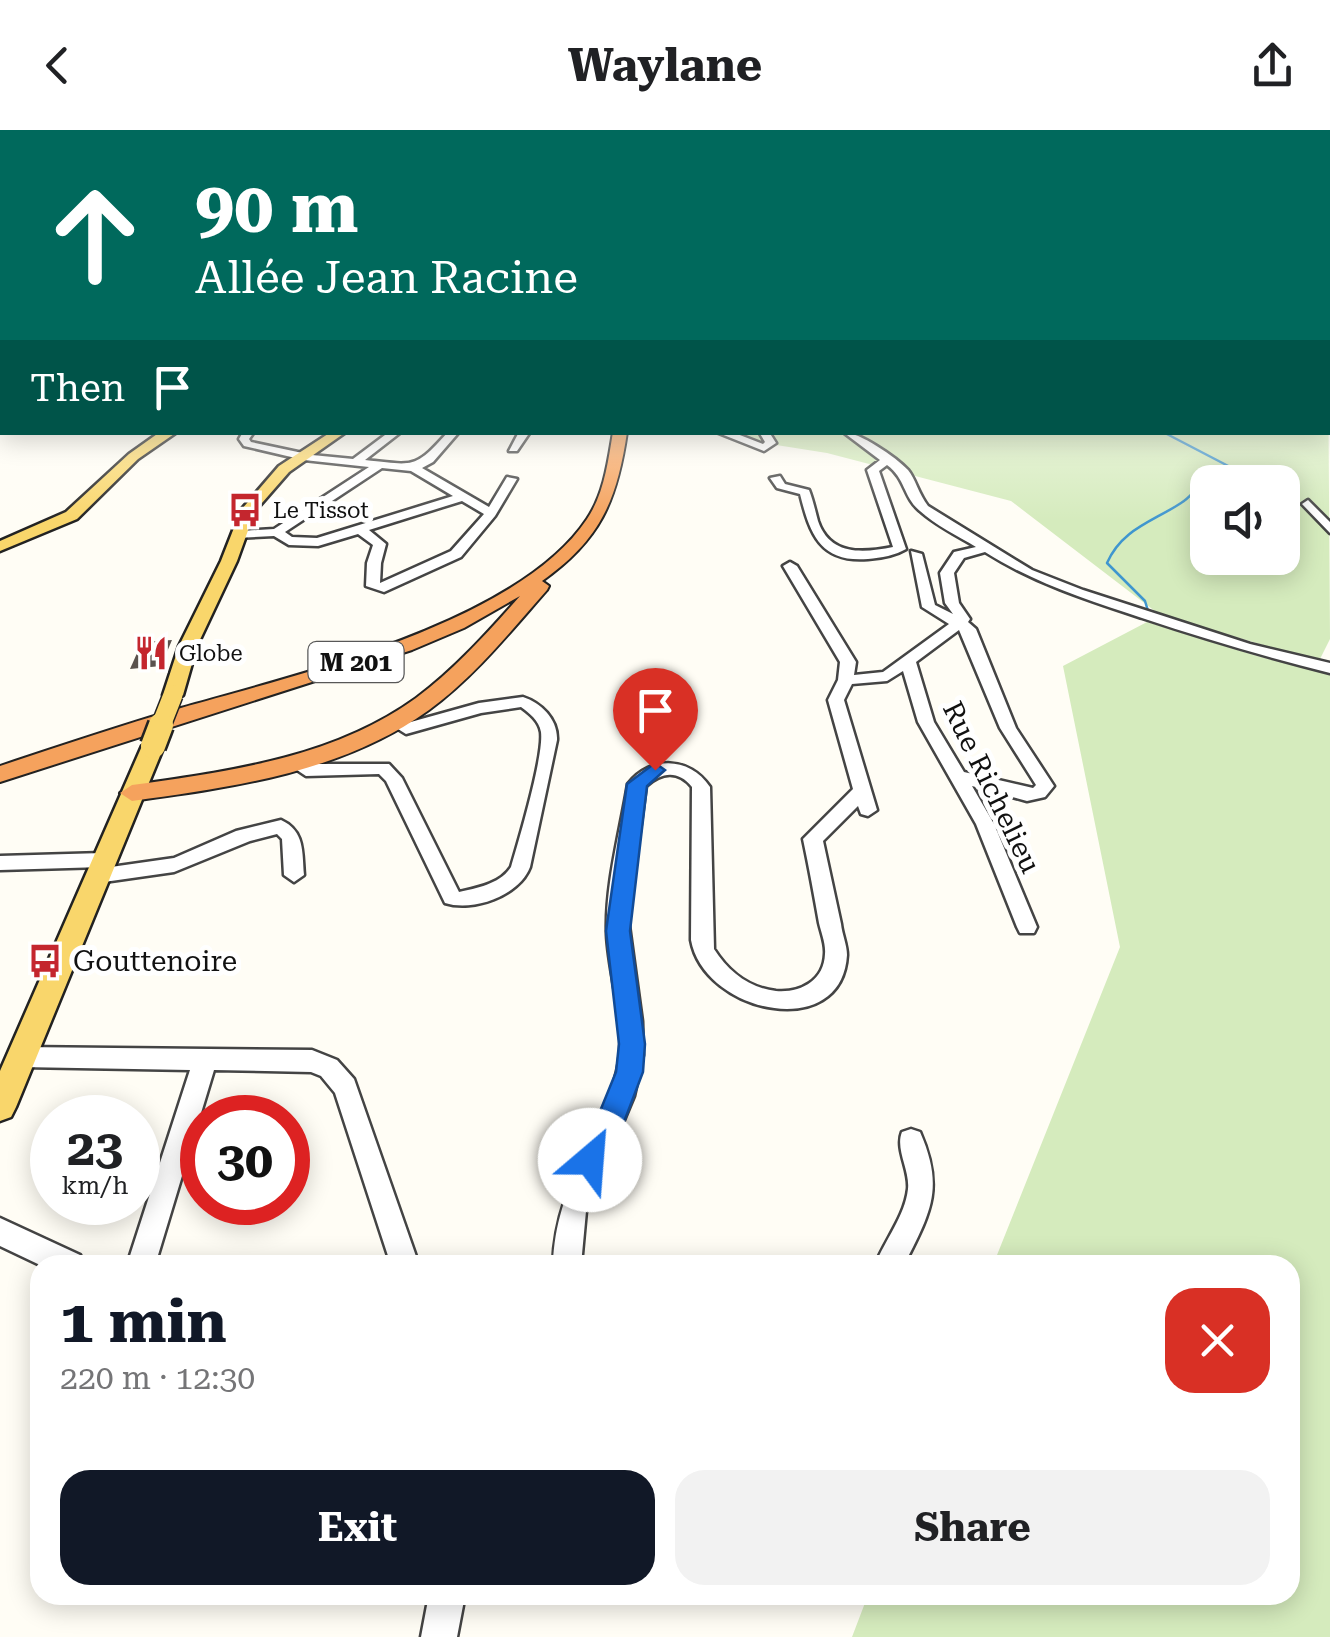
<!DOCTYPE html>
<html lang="en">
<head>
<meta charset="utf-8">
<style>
  body { margin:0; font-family:"Roboto Serif",serif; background:#f2f2f2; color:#202124; height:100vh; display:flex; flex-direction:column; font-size:38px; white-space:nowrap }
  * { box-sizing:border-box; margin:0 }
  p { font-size:32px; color:#757577 }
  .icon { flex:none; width:55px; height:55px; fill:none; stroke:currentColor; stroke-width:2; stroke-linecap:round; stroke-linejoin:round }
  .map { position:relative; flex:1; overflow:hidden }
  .side { position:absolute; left:30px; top:1125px; width:1270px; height:350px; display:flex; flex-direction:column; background:#fff; border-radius:30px; box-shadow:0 5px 25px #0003 }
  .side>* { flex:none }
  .hud { position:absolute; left:0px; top:0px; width:1330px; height:305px; box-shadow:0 5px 25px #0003; background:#00695c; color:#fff; overflow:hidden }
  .buttons { position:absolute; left:1190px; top:335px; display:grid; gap:20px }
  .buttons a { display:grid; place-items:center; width:110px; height:110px; border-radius:20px; background:#fff; box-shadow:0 5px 25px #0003; font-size:50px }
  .speed { position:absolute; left:30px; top:965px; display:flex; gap:20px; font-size:50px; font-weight:700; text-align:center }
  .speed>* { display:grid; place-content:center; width:130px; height:130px; border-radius:50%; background:#fff; box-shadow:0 5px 25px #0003; line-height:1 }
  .speed small { font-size:25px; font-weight:400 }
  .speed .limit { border:15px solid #d22; background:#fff; color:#111 }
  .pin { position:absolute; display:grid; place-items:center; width:85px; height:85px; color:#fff; margin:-102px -42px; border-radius:50% 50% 50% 0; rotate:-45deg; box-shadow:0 0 10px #0007 }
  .pin .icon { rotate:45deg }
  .me { position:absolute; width:110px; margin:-55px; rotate:27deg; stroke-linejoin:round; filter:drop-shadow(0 0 8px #0008) }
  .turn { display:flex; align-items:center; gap:35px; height:210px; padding:0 30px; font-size:45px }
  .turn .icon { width:130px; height:130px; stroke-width:2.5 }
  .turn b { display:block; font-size:70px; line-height:85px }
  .then { display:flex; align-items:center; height:95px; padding:0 30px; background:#0003; gap:20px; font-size:38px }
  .round { display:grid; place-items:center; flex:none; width:105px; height:105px; border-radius:30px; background:#f2f2f2 }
  .head { display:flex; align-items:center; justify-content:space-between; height:170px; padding:0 30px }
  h1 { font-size:60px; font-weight:700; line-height:75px; color:#111827 }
  .primary-button { display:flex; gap:20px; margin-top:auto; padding:20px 30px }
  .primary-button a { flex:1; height:115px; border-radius:30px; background:#111827; color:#fff; font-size:40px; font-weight:700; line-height:115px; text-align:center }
  .primary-button a+a { background:#f2f2f2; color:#202124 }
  header { display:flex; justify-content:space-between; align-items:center; height:130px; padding:0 30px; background:#fff; font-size:45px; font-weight:700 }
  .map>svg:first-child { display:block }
</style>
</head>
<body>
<header><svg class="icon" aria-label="back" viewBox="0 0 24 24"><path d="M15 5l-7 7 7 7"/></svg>Waylane<svg class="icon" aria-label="share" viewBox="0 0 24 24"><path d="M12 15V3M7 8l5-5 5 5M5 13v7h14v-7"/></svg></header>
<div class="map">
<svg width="1330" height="1507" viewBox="0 0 1330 1507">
  <rect width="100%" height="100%" fill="#fffdf5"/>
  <!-- green -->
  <path fill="#d5ebbd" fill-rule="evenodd" d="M1328,219L1330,509L1319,531L1160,485L1011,371L827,323L751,311L733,303L1328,302ZM1208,352H1282V428H1208Z
    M1147,492L1257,526L1330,544V1507H852L868,1465H1290V1135H993L1120,817L1063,536Z"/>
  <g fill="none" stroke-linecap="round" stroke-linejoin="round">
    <!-- stream -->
    <path stroke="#3f96cf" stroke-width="2.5" d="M1149,484L1145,471L1107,433C1122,399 1152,392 1181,373C1190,368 1197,357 1205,352C1216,347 1225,348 1234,339L1163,302
      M1233,517L1262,525"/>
  </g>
  <!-- building -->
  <path fill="#5a524d" d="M172,510L161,536L130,539L142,512Z"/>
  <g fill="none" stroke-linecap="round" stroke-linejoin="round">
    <!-- minor casing -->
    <g stroke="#444" stroke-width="5">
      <path id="minor" d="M1328,230L1330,231V237L1328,236Z
        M243,302H254L249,309L251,312L312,325L353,329L389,302H401L365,330C414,335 414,340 448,302H459L433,332L422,338L489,377L507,347L517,349L495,386L461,427L384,462L366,456L367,433L373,415L358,404L318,416L289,415L274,406L236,408L234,405L240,401L274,399L369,337L304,330L244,316L239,309ZM382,338L411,341L453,366L317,408L292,407L285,402ZM462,371L484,384L451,421L380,453L381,433L386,414L369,400Z
        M519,302H530L517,321H509Z
        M716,302H732L763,314L765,312L759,302H769L776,313L764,321Z
        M843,302C859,302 896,327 908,340C915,348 919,365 928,376L1032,440L1083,460L1250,514L1330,533V543C1266,527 1205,509 1142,488C1087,470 1034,453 985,422L964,428L954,443L959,473L970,489L968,492L976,499L1016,598L1054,656L1045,667L1027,671L972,656L994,694L1037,797L1034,803H1020L1017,797L976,694L918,592L903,541L887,551L852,554L844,570L877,680L868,686L861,684L858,676L823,711C829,739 835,766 841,794C842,804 847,815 847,825C842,913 704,883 691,810L692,657C678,640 662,642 646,656L628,788L642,891L643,925L634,966L586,1081L581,1135H553C556,1052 600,1014 617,941C628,896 609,850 607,805C605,755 620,703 628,654C651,625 690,627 710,657L714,819C728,841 749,858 776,861C800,863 824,851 825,824C826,814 821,802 819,793C814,765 809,737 803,709L853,659L828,570L838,550L840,532L783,436L790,432L797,436L856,532L854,545L883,542L949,494L922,477L911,421L922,424L935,475L953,484L945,473L940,443L954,422L976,417C958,406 935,395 920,381C903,367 906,349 887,335L879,341L906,419C896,425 881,428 868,429C820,433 810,404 800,364L777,358L770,348L780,346L785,354L809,360C813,370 815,380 818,391C830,426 863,423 893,417L867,340L880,330ZM959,500L1000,598L1036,655L1033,658L964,642L934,592L916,532Z
        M1308,370L1330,392V403L1302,374Z
        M523,567C541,573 558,589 557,610L530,737C519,766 473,782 445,773L386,651L379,644L306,646L297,640L306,634H389L402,648L459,762C477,758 500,754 511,737C519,710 544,626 541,602C539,590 529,583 521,577L481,583L406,604L398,599L400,595L479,573Z
        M281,690C305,701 302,722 304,745L294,752L284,745L282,709L277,704L250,711L174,742L97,753L87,746L97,739L174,728L236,701Z
        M103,723L113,730L103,737L0,740V726Z
        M21,917L312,920L337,930L354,949L419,1135H391L335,963L321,946L311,942L214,940L155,1135H127L190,940L21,937L13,934L9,927L13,920Z
        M911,999L920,1002C945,1059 930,1083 904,1135H875C885,1110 905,1086 908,1059C910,1040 895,1019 902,1002Z
        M0,1088L80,1125L84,1135H40L0,1116Z
        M429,1465H465L457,1507H421Z"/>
    </g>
    <!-- major casing -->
    <g stroke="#222" stroke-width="5">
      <path id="major" d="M160,302H177L138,329L77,389L0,421V411L66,382L129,324Z
        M331,302H346L289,342L255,381L237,431L197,516L183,565L173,571L166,569L163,565L179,516L221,431L241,380L279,336Z
        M153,609L164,616L16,977L11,987L0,991V941L142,616Z"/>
    </g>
    <!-- highway casing -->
    <g stroke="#222" stroke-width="4">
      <path id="highway" d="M613,302H627C617,371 600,410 542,451L549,456L547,460C510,502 474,547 429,580C343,642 235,657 132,671L120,663L132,655C230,641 333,628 416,568C455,539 488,502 520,466L464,498L412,520L0,652V636C60,616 120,596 181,578C296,545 518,493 587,389C604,364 608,332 613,302Z"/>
    </g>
    <!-- minor -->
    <use href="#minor" fill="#fff" fill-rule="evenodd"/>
    <!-- major -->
    <use href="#major" fill="#f9d66b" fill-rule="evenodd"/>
    <!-- highway -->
    <use href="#highway" fill="#f5a25d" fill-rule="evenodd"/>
    <!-- major-bridge-far1 casing -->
    <g stroke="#222" stroke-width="22" stroke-linecap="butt">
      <path id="major-bridge-far1" d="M160,598L173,565"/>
    </g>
    <!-- major-bridge casing -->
    <g stroke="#222" stroke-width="29" stroke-linecap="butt">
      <path id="major-bridge" d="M153,616L161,595"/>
    </g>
    <!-- major-bridge-far1 -->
    <use href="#major-bridge-far1" stroke="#f9d66b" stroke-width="19"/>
    <!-- major-bridge -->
    <use href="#major-bridge" stroke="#f9d66b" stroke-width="24"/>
  </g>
  <!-- sky -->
  <linearGradient id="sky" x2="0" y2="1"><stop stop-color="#95c6ee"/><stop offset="0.46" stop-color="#fffefa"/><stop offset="1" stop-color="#fffefa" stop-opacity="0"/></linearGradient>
  <rect width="1330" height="392" fill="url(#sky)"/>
  <!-- route -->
  <path fill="#1a73e8" stroke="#114b97" stroke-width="2.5" d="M655,633L665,640L647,656L630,801L645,914L643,942L616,1013L600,1040L590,1044L579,1040L575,1030L594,996L616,942L619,914L606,801L627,654Z"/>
  <!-- icons -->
  <defs>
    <g id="bus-bare" transform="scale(2.7)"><path d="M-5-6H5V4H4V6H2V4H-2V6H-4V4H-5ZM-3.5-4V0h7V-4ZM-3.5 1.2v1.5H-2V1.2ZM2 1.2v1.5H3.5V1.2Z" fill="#c4262e" stroke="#fff" stroke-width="2.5" paint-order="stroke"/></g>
    <g id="restaurant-bare" transform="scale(2.7)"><path d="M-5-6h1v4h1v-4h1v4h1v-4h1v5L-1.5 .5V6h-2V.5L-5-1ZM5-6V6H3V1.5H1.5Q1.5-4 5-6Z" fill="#c4262e" stroke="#fff" stroke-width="2.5" paint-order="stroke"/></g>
  </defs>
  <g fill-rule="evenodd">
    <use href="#bus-bare" x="245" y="380"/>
    <use href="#restaurant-bare" x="151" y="523"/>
    <use href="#bus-bare" x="45" y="831"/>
  </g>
  <g text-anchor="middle" stroke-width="10" stroke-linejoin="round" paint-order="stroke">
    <!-- far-poi labels -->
    <g font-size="22" fill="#111" stroke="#fff" text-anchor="start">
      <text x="273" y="388">Le Tissot</text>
      <text x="179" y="531">Globe</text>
    </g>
    <!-- shield labels -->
    <rect fill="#fff" stroke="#585858" stroke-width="2.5" x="308.5" y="512" width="95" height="40" rx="8"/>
    <g font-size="25" font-weight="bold" fill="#111">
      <text x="356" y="541">M 201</text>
    </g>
    <!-- street labels -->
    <g font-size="28" fill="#111" stroke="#fff">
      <text transform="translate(992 657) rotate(64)" y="10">Rue Richelieu</text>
    </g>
    <!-- poi labels -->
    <g font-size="28" fill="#111" stroke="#fff" text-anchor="start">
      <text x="73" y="841">Gouttenoire</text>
    </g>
  </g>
</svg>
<div class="buttons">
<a><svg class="icon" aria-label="sound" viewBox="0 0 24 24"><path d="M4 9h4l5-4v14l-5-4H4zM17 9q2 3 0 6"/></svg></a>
</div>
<div class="speed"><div>23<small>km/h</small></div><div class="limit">30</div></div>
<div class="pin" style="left:655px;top:640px;background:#d93025"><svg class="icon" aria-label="arrive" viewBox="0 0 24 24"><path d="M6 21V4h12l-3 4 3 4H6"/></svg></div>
<svg class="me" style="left:590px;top:1030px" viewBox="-20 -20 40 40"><circle r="19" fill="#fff"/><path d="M0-13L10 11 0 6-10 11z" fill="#1a73e8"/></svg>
<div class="hud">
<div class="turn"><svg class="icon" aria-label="ahead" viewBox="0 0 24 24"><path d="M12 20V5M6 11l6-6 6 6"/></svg><div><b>90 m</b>Allée Jean Racine</div></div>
<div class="then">Then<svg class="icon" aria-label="arrive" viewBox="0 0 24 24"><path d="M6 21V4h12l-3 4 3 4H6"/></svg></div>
</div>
<section class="side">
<div class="head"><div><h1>1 min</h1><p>220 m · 12:30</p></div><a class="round" style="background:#d93025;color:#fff"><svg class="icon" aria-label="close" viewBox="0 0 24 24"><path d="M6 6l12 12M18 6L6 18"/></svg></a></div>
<div class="primary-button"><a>Exit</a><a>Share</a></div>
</section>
</div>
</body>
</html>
